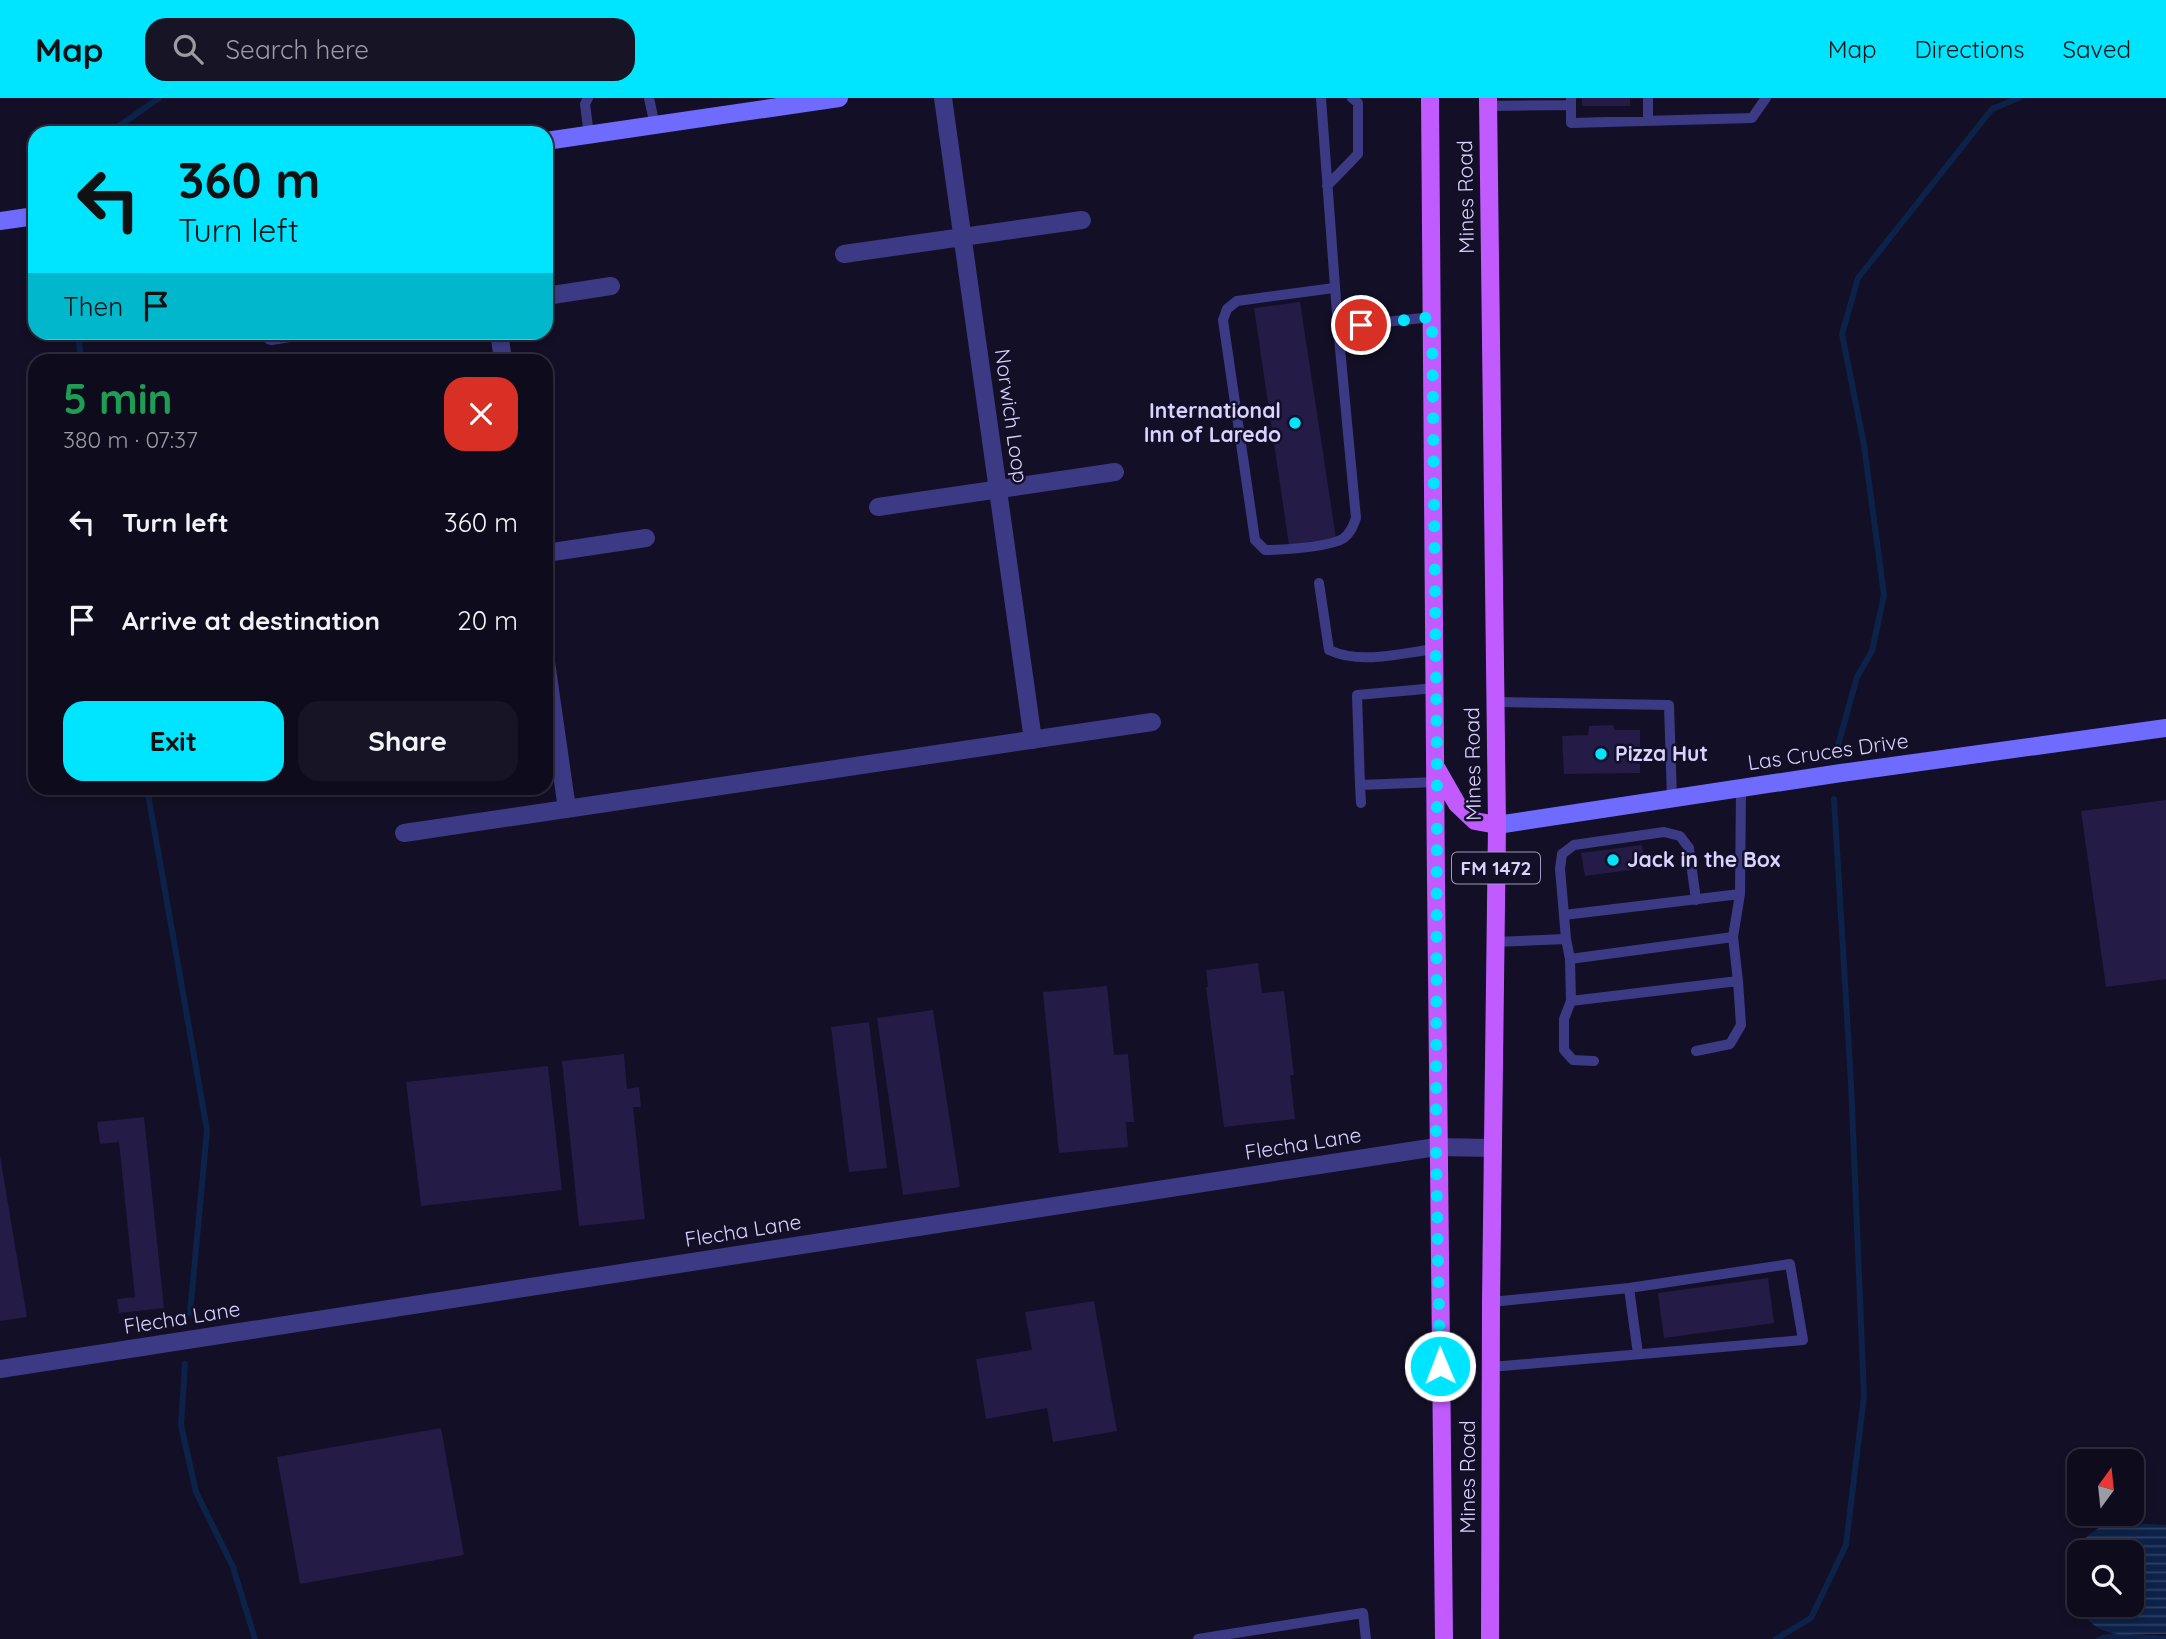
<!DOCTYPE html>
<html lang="en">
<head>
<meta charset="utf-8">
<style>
  body { margin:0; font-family:Quicksand,sans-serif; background:#171425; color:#f1f3f6; height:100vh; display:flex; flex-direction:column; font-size:26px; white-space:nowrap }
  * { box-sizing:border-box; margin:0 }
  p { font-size:23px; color:#9b9ba3 }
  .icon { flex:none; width:38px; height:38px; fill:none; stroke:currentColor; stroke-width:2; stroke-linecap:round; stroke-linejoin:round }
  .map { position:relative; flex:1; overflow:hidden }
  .panel { position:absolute; left:28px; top:256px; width:525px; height:441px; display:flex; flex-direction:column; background:#0e0b1c; border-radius:21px; box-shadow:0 4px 10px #0003,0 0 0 2px #2e2b3b }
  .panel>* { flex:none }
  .top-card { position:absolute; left:28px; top:28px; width:525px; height:214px; border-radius:21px; box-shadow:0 4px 10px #0003,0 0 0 2px #2e2b3b; background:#00e5ff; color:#111; overflow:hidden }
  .needle { width:46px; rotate:15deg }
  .buttons { position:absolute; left:2067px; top:1351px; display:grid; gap:14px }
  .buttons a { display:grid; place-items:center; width:77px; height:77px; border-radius:14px; background:#0e0b1c; box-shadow:0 4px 10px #0003,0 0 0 2px #2e2b3b; font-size:35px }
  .pin { position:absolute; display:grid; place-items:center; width:60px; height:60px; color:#fff; margin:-30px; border:4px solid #fff; border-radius:50%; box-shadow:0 2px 7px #0007 }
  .me { position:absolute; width:77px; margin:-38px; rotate:359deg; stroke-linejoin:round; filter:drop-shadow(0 0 5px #0008) }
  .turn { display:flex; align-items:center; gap:24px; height:147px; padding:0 35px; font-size:32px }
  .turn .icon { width:91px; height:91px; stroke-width:2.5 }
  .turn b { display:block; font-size:49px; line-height:60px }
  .then { display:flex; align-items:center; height:66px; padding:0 35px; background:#0003; gap:14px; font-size:26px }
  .round { display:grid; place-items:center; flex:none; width:74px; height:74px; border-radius:21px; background:#171425 }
  .head { display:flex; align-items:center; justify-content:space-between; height:119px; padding:0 35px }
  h1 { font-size:42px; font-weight:700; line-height:52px; color:#1e9e55 }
  .cta { display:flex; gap:14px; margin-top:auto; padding:14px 35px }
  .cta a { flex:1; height:80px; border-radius:21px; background:#00e5ff; color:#111; font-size:28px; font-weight:700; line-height:80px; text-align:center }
  .cta a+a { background:#171425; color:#f1f3f6 }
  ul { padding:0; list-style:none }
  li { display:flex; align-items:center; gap:21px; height:98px; padding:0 35px }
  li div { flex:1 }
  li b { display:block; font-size:26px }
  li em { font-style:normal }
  header { display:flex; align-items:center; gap:42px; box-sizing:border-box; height:98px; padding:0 35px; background:#00e5ff; color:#111 }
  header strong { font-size:33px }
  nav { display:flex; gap:38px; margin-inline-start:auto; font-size:24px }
  .search { width:490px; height:63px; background:#171425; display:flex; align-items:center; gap:18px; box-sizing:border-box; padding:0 24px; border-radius:21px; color:#9b9ba3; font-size:26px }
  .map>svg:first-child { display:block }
</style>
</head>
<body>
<header>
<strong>Map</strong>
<div class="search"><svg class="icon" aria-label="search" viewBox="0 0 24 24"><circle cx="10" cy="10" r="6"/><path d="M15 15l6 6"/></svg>Search here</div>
<nav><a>Map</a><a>Directions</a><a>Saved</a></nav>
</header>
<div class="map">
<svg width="2166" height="1541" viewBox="0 0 2166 1541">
  <defs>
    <pattern id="water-rules" width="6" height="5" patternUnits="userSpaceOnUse" patternTransform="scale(1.75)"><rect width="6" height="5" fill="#0c2248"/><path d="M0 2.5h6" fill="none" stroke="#2f4163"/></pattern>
  </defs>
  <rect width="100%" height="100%" fill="#130f26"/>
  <!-- water -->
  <path fill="url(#water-rules)" fill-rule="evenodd" d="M2126,1425L2166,1427V1536H2128L2166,1538V1541H2095L2103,1537L2119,1536C2071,1532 2055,1466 2090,1436C2100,1427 2113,1426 2126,1425ZM2079,1454H2132V1507H2079Z"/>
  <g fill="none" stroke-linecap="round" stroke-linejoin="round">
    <!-- stream -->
    <path stroke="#0c2248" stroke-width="6" d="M109,35L159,0
      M78,234L81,262
      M1835,658L1857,579L1872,553L1884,497L1864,347L1842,236L1858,180L1992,11L2019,0
      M147,690L207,1032L190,1215
      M185,1266L181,1327L196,1394L233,1469L255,1541
      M1776,1541L1811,1520L1846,1447L1864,1298L1851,985L1834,701"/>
  </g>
  <!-- building -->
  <path fill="#241b47" d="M1582,0H1630V8H1582Z
    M1300,204L1336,440L1289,447L1254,210Z
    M1613,627L1615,632H1640V675L1564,676L1562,638L1588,637L1589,628Z
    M2166,702V881L2106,889L2081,713Z
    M1642,747L1645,770L1585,778L1581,755Z
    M1258,865L1262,895L1284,893L1294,977H1290L1295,1021L1224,1029L1206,889H1208L1206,872Z
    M1107,888L1114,957L1128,956L1134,1024H1126L1128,1049L1059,1055L1043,894Z
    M933,912L960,1089L903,1097L877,920Z
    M869,924L887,1070L849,1074L831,929Z
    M624,956L627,991L639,989L641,1009H633L645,1121L579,1128L562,963Z
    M548,968L562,1092L421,1108L406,984Z
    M144,1019L164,1210L119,1215L117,1201L135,1199L119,1044L100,1046L97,1024Z
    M0,1058L27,1219L0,1223Z
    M1768,1180L1774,1225L1664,1240L1658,1195Z
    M1094,1203L1117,1333L1053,1344L1047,1310L986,1321L976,1261L1032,1252L1025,1214Z
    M441,1330L464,1457L300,1486L277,1359Z"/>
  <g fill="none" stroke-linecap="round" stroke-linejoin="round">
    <!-- lane -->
    <path stroke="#3d3a85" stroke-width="10" d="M588,0L585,6L589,37
      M649,0L655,28
      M1321,0L1338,229
      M1571,0V25L1752,20L1766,0
      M1488,8L1571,7
      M1648,23V0
      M1327,88L1358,56V5L1352,0
      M1334,190L1237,203L1227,211L1223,222L1255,442L1265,452C1282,452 1331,449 1344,440C1351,434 1353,428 1356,420L1338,229L1432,219
      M1319,485L1329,552C1361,567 1401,555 1435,551
      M1436,590L1357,597L1360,687L1437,684
      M1495,604L1669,607L1672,701
      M1360,687L1361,705
      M1564,817L1560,771L1562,756L1574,747L1664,734L1680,738L1689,750L1696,802
      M1733,839L1740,796
      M1566,841L1570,861L1571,903L1564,921V952L1573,962L1594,963
      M1495,844L1566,841L1564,817L1740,796L1741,690
      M1570,861L1733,839L1738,883L1571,903
      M1696,953L1730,946L1741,927L1738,883
      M1629,1190L1638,1256
      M1491,1269L1803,1242L1790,1166L1629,1190L1491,1204
      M1198,1541L1363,1515L1366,1541"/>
    <!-- street -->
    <path stroke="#3d3a85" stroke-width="18" d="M943,0L1033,642
      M844,156L1082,122
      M546,198L611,188
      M499,234L503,262
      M271,238L295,234
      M878,409L1115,374
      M546,455L646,440
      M546,564L567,711
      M404,735L1152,624
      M0,1271L1436,1049L1493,1050"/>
    <!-- secondary -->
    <path stroke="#6f6bff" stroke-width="18" d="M546,43L839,0
      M0,123L35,118
      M1497,727L1841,675L2166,630"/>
    <!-- primary -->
    <path stroke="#c25bff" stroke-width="18" d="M1430,0C1435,514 1436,1027 1444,1541
      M1488,0L1497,727L1491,1204L1490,1541
      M1437,671L1457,706L1475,723L1497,727"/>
  </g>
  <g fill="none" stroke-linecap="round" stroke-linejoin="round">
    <!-- route -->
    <path stroke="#00e5ff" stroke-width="12" stroke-dasharray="0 21.6" d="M1361,227L1432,219L1437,671L1436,1049L1440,1268"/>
  </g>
  <!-- markers -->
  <g fill="#00e5ff" stroke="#130f26" stroke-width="2.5">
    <circle cx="1295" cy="325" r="7"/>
    <circle cx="1601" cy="656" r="7"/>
    <circle cx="1613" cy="762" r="7"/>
  </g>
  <g text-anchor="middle" stroke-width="5" stroke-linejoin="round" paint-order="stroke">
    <!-- shield labels -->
    <rect fill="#130f26" stroke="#9e99be" stroke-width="2" x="1452" y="754.5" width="88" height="31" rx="5"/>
    <g font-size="19" font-weight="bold" fill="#d9d4ff">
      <text x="1496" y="777">FM 1472</text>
    </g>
    <!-- street labels -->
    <g font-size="21" fill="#d9d4ff" stroke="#130f26">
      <text transform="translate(1466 99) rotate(-91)" y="7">Mines Road</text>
      <text transform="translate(1011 318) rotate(82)" y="7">Norwich Loop</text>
      <text transform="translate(1828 654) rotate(-8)" y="7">Las Cruces Drive</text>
      <text transform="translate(1473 666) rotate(-91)" y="7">Mines Road</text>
      <text transform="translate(1303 1046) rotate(-9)" y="7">Flecha Lane</text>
      <text transform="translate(743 1133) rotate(-9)" y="7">Flecha Lane</text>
      <text transform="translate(182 1220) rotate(-9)" y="7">Flecha Lane</text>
      <text transform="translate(1468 1379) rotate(-90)" y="7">Mines Road</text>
    </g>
    <!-- poi labels -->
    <g font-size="21" font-weight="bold" fill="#d9d4ff" stroke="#130f26" text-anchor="start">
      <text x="1281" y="320" text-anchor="end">International<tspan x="1281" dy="24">Inn of Laredo</tspan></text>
      <text x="1615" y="663">Pizza Hut</text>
      <text x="1627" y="769">Jack in the Box</text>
    </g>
  </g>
</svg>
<div class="buttons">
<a><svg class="needle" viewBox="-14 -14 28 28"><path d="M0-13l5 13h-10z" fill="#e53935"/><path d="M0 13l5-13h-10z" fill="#9b9ba3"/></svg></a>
<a><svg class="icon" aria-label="search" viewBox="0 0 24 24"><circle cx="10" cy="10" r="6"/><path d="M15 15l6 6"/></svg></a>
</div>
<div class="pin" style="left:1361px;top:227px;background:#d93025"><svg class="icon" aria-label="arrive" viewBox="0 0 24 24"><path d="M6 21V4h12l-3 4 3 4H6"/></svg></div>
<svg class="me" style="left:1440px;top:1268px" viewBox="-20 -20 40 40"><circle r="17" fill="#00e5ff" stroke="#fff" stroke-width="3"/><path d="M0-11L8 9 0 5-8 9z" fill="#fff"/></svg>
<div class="top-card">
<div class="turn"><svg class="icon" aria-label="left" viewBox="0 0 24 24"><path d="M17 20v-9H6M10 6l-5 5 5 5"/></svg><div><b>360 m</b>Turn left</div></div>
<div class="then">Then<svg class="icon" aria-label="arrive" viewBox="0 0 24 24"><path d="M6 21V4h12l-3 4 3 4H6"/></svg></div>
</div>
<section class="panel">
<div class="head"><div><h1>5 min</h1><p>380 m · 07:37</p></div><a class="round" style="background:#d93025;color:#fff"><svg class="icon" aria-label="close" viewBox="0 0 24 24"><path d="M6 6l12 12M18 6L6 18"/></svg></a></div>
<ul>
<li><svg class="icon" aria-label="left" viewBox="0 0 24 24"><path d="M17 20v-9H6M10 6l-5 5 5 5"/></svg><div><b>Turn left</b></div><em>360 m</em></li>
<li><svg class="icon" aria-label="arrive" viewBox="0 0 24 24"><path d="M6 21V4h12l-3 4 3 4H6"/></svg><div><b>Arrive at destination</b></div><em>20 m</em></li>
</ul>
<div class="cta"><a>Exit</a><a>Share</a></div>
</section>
</div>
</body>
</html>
